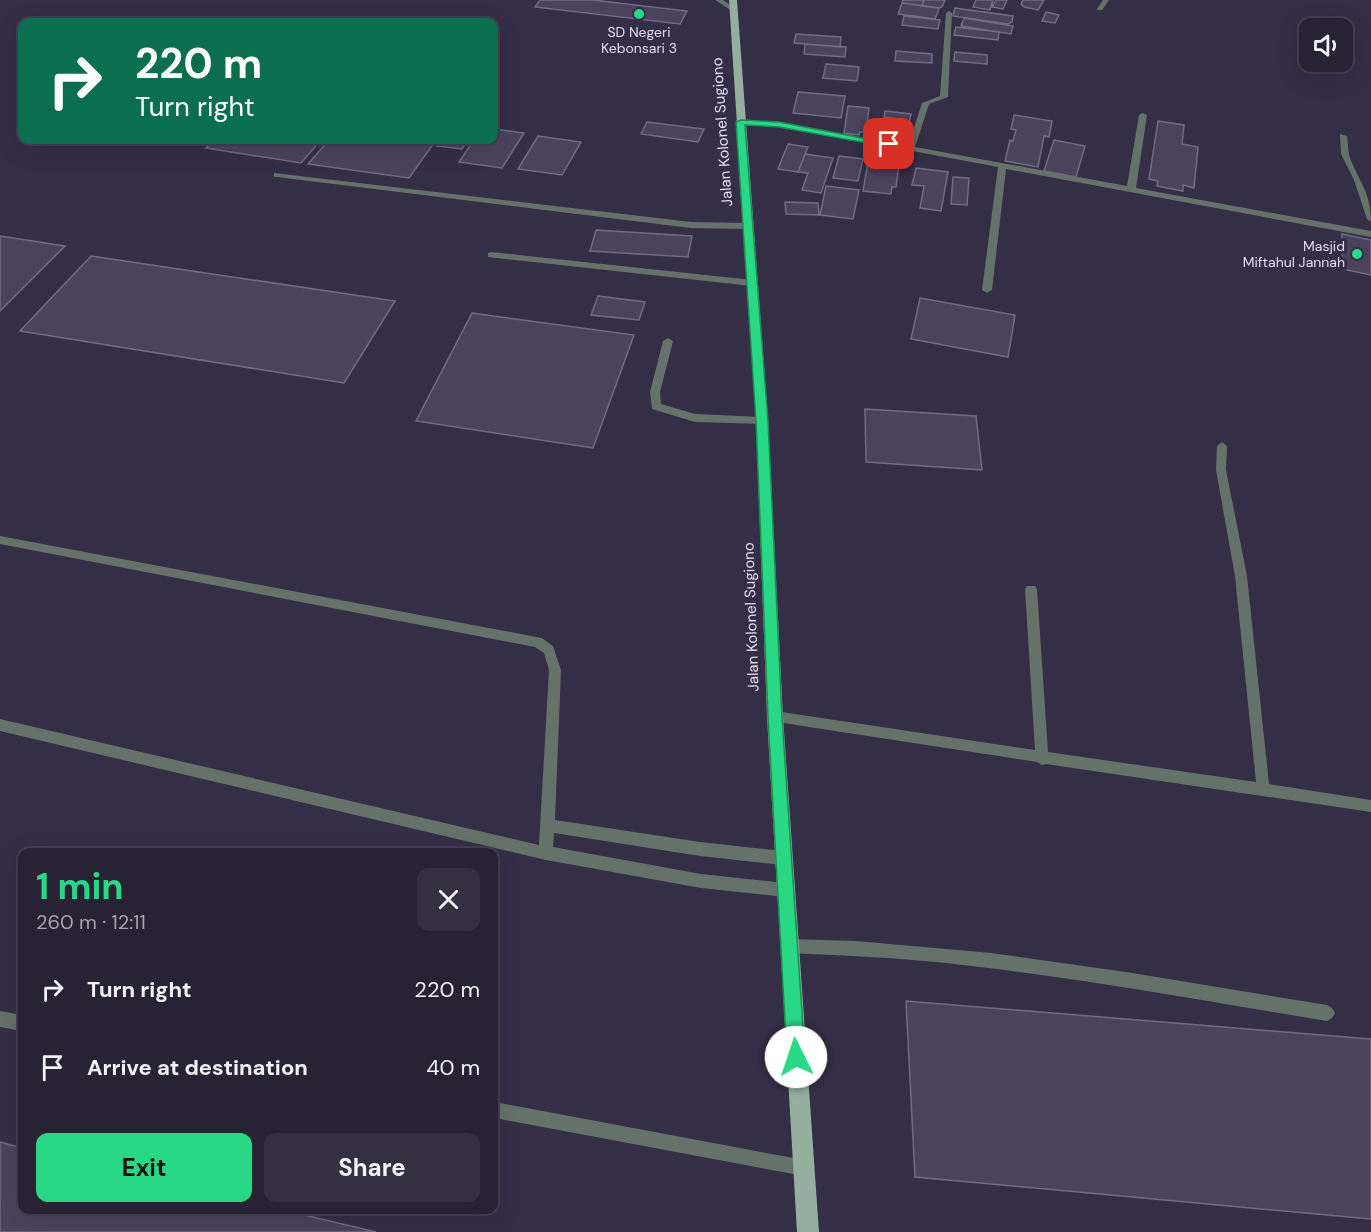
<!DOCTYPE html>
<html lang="en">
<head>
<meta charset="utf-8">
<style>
  body { margin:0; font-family:"DM Sans",sans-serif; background:#342f41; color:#f1f3f6; height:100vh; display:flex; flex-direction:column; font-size:22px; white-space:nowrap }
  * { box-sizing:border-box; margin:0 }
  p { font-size:20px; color:#a5a4ad }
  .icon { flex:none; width:33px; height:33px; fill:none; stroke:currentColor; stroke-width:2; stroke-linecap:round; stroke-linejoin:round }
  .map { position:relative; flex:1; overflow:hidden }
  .sheet { position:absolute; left:18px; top:848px; width:480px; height:366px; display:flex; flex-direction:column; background:#282235; border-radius:12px; box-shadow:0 6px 24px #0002,0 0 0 2px #443f50 }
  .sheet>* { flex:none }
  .guide { position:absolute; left:18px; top:18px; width:480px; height:126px; border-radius:12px; box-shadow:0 6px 24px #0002,0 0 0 2px #443f50; background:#0b6e4f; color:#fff; overflow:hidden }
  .controls { position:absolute; left:1299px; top:18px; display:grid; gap:12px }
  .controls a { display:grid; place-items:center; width:54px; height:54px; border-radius:12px; background:#282235; box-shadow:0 6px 24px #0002,0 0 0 2px #443f50; font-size:30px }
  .pin { position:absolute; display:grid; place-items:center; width:51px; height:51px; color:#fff; margin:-26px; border-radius:12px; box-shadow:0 3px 9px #0006 }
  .me { position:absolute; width:66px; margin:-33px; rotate:356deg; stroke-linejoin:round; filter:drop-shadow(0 0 4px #0008) }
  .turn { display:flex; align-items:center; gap:21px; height:126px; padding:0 18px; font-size:27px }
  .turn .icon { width:78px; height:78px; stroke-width:2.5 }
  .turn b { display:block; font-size:42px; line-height:51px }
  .round { display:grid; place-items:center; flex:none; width:63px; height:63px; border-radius:12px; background:#342f41 }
  .head { display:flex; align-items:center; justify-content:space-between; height:102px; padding:0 18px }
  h1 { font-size:36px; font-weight:700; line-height:45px; color:#29d885 }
  .primary-button { display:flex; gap:12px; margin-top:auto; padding:12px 18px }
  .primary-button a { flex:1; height:69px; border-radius:12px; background:#29d885; color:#111; font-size:24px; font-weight:700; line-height:69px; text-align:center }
  .primary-button a+a { background:#342f41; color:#f1f3f6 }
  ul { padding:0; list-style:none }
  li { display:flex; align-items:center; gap:18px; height:78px; padding:0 18px }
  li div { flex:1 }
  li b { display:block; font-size:22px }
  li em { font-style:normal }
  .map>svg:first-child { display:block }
</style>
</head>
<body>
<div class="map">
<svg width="1371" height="1232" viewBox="0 0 1371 1232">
  <rect width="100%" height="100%" fill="#352e47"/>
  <!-- building -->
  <path fill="#4b435e" stroke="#726a87" stroke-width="1.5" d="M540,0H593L687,11L680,24L535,7Z
    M903,0H924L922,6L902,3Z
    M924,0H945L942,7L939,8L922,6Z
    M976,0H993L990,10L973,7Z
    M996,0H1007L1003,9L992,7Z
    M1023,0H1044L1038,10L1024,7L1021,4Z
    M902,3L939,8V9L935,19L898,14Z
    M955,8L1013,16L1012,22L1008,24L953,16Z
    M1046,12L1059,15L1055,23L1042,21Z
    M904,16L940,20L938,29L902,25Z
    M964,18L1013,26L1011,34L961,26Z
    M956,27L999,32L998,40L954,35Z
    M796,34L841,37L840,47L794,43Z
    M805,44L846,47L845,57L804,54Z
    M896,51L932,54V63L895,61Z
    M955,52L987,55V64L954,61Z
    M826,64L859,67L857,81L823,78Z
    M798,92L845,96L841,118L793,113Z
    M848,106L869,108L866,132H860L859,135L844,133Z
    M885,111L911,114L906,138L894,136L898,119L884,117Z
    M1014,115L1052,121L1049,137L1044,136L1038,167L1005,161L1010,140L1013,141L1016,130L1011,129Z
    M882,119L894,120L891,131L879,130Z
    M1158,121L1184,125L1182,144L1198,147L1194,188L1183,185V191L1157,186L1158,181L1149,179Z
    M647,122L704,129L698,142L641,134Z
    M494,129L524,133L502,168L459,162L474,140H494Z
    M538,136L581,142L562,175L518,169Z
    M215,140H321L301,163L206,148Z
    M329,140H436L409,178L308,164Z
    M441,140H468L462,149L437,146Z
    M1054,140L1085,146L1076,177L1044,171Z
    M788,144L808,147L798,172L778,169Z
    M805,154L833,158L821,193L802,190L808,173L798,172Z
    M839,156L863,159L858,181L833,178Z
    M868,162L899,165L896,187H892L891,194L863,191Z
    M916,168L948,172L941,211L920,208L924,186L912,185Z
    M953,177L969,178L967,205L951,204Z
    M826,186L859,190L853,219L820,215Z
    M785,202L818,203L819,215L786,214Z
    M596,230L692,236L688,257L590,251Z
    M1342,234L1371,240V275L1342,269Z
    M0,236L65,246L0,311Z
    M91,256L395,301L344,383L20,331Z
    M598,296L645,302L639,320L591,315Z
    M920,298L1015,315L1008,357L911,339Z
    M472,313L634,335L593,448L416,421Z
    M865,409L976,416L982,470L866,462Z
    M906,1001L1371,1039V1219L915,1177Z
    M0,1142L22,1148V1209H279L376,1232H0Z"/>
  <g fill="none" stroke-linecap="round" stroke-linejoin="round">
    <!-- service -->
    <path fill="#657269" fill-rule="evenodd" d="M274,173L691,222L747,223L751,226L747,229L691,228L277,177H274Z
      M668,338L673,341L660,392L661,404L695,414L762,417L767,421L766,424L695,422L652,409L650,392L663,341Z
      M788,939L856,941L991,953L1126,972L1327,1005L1332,1008L1335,1013L1332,1018L1327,1021C1193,999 1060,974 925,961C879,957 834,955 788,953L783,951L781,946L783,941Z"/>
    <!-- minor -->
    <path fill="#657269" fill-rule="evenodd" d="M715,0H723L737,10L732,11Z
      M1103,0H1109L1102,10H1098L1097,9Z
      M949,11L952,13L948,97L929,104L915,147L1127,186L1139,115L1143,113L1147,115L1136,188L1371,231V237L1006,169L992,290L987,293L982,290L998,167L779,126L741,124L737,122L741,120L779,122L908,146L922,103L940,96L946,13Z
      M1340,134L1347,136C1348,142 1348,149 1349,155C1358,181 1371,191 1371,222L1367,219L1354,180L1341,154Z
      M491,252L752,280L757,283L752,286L488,257V253Z
      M1222,442L1227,446L1226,470L1247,576L1269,784L1371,800V812L1046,764L1042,765L1037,762L770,721L769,717L770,713L775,711L1035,750L1025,589L1027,586H1035L1037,589L1048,752L1256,782L1235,576L1216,470L1217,446Z
      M0,536L542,638L553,646L561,670L555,820L700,842L783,851L788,853L790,858L788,863L783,865L700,856L554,833L553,847L701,874L785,883L790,885L792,890L790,895L785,897L701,888L546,860L0,731V719L539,845L549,670L544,653L535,647L0,544Z
      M0,1011L22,1015V1031L0,1027Z
      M494,1102L804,1160L810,1162L812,1168L810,1174L804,1176L494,1118Z"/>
    <!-- primary -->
    <path fill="#95af9e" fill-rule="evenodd" d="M729,0H737L768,421L783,717L819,1232H797L767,717L756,421Z"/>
  </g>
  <!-- route -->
  <path fill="#29d885" stroke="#1b8c56" stroke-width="1.5" d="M741,120L779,122L893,144L889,147L779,127L745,125L768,421L782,717L805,1057L803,1063L796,1066L790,1063L787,1057L768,717L756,421L736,122Z"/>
  <!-- markers -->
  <g fill="#29d885" stroke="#352e47" stroke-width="2">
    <circle cx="639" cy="14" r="6"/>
    <circle cx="1357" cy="254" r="6"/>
  </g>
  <g text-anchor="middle" stroke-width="6" stroke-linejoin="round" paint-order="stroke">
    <!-- far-poi labels -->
    <g font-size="14" fill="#e0dcec" stroke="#352e47">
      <text x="639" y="37">SD Negeri<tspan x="639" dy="16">Kebonsari 3</tspan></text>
      <text x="1345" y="251" text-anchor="end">Masjid<tspan x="1345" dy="16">Miftahul Jannah</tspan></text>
    </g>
    <!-- street labels -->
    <g font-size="15" fill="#e0dcec" stroke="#352e47">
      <text transform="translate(722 132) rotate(-94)" y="5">Jalan Kolonel Sugiono</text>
      <text transform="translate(751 617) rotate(-92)" y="5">Jalan Kolonel Sugiono</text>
    </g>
  </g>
</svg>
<div class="controls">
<a><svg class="icon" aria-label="sound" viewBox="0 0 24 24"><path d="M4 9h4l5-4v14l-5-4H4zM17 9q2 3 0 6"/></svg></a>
</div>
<div class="pin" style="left:889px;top:144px;background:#d93025"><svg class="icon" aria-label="arrive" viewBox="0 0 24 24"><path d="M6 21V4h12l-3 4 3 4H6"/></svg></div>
<svg class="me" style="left:796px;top:1057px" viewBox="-20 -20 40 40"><circle r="19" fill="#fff"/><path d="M0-13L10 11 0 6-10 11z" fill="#29d885"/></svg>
<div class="guide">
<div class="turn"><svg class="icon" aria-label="right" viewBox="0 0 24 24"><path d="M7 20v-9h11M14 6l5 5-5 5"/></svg><div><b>220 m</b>Turn right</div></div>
</div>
<section class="sheet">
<div class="head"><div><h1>1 min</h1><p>260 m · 12:11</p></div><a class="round"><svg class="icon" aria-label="close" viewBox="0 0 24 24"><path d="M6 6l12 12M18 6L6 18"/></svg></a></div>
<ul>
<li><svg class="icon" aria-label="right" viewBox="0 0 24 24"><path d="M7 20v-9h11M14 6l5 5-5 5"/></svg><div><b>Turn right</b></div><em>220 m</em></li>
<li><svg class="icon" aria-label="arrive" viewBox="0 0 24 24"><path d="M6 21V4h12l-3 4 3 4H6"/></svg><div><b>Arrive at destination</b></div><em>40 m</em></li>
</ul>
<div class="primary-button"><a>Exit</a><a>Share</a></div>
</section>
</div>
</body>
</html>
